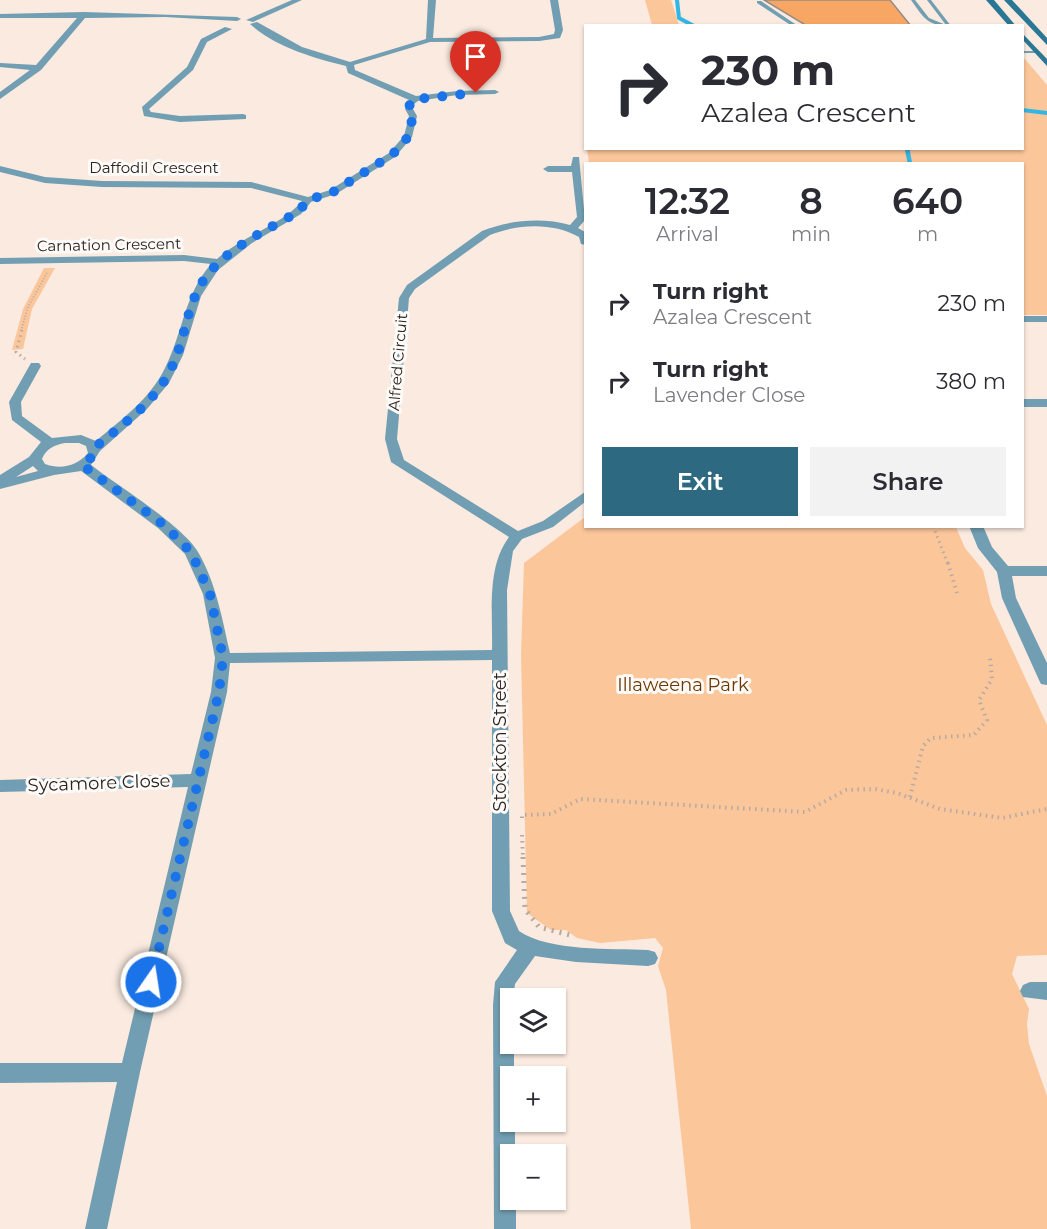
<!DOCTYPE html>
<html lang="en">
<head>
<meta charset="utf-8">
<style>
  body { margin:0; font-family:Montserrat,sans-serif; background:#f2f2f3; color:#2b2b33; height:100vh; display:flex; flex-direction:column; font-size:22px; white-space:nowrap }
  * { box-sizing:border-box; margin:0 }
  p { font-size:20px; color:#7c7c81 }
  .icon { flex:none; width:33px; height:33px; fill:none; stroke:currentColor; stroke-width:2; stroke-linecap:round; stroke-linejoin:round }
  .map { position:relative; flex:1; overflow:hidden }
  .details { position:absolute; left:584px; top:162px; width:440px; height:366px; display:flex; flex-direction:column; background:#fff; border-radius:0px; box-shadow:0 2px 4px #0004 }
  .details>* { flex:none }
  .banner { position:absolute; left:584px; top:24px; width:440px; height:126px; border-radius:0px; box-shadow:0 2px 4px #0004; background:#fff; color:#2b2b33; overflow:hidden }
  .fabs { position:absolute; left:500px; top:988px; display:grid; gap:12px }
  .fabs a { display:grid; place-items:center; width:66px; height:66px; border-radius:0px; background:#fff; box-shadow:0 2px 4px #0004; font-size:30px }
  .pin { position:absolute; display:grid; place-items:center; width:51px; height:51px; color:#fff; margin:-62px -26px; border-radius:50% 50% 50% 0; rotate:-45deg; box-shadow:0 0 6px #0007 }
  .pin .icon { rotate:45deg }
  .me { position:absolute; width:66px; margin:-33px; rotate:13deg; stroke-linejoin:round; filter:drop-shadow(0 0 4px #0008) }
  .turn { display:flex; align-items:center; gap:21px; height:126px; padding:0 18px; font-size:27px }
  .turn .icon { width:78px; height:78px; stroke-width:2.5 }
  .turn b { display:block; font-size:42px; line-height:51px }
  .eta { display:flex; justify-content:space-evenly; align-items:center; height:102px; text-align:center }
  .eta b { font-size:36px; font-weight:600; line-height:42px }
  .button { display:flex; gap:12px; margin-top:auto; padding:12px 18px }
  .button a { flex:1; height:69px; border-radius:0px; background:#2d6980; color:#fff; font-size:24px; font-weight:600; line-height:69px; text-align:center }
  .button a+a { background:#f2f2f3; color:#2b2b33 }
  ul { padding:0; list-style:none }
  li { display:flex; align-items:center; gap:18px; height:78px; padding:0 18px }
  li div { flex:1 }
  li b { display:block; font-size:22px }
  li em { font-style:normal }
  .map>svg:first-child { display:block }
</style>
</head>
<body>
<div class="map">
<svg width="1047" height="1229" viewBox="0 0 1047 1229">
  <rect width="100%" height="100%" fill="#faeadf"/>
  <!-- green -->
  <path fill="#fcc69b" d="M645,0H671L679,25H652Z
    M1022,59H1025L1047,85V315H1022V164L589,163L587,149L1022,148Z
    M44,268H55L32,309L23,349L12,350L23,309Z
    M585,517V526L956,527L965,548L983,570L991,604L1047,725V955L1017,956L1012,974L1029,1009L1027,1024L1029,1044L1047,1096V1229H691L666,990L658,966L663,948L655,938L600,943L577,938L566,930H551L527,913L521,655L524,563Z"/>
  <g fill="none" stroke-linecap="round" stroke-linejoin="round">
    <!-- stream-far1 -->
    <path stroke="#32b6e3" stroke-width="4" d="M677,0L679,18L694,26
      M1022,110L1047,113"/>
    <!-- stream -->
    <path stroke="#32b6e3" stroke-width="4.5" d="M907,148L910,164"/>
  </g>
  <!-- building -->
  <path fill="#f7a763" stroke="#998b81" stroke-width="1.5" d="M764,0H890L911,26H807Z"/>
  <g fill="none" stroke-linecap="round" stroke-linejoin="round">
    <!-- path-far3 -->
    <path stroke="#b7aaa2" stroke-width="2" stroke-dasharray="1 2" stroke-linecap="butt" d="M21,331L28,307L47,273"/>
    <!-- path-far2 -->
    <path stroke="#b7aaa2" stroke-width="3" stroke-dasharray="1.5 4" stroke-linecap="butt" d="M22,330L16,352L25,359
      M933,526L948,564"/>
    <!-- path-far1 -->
    <path stroke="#b7aaa2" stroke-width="4" stroke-dasharray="1.5 4.5" stroke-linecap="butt" d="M948,563L957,593
      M910,797L923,746L931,738L974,735L987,720L979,700L992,679L990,657
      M522,818V815L551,814L580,799L805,812L846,790L875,789L897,793L940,809L1002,818L1047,809
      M522,835L523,858"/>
    <!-- path -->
    <path stroke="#b7aaa2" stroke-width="5" stroke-dasharray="2 6" stroke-linecap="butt" d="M523,857L525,909L539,927L570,935"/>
    <!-- service -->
    <path fill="#719eb2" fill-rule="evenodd" d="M911,0H915L929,18L946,25L927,0H931L951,26C927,26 924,18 911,0Z
      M757,1H761L798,26H792L757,3Z
      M1022,51H1037L1039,52L1037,53H1022Z"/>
    <!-- minor -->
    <path fill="#719eb2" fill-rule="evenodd" d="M292,0H302L253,22L246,20Z
      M428,0H436L433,38L539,37L554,34L555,30L550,0H558L563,30L560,38L539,41L430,42L354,65L355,70L416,96L457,91L495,90L499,92L495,94L457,95L418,101L414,104L413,109L417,116L412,137L395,157L336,194L311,202L301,214L252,243L218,270L201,296L183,355L169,383L147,409L100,451L91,465C117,485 183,526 198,552C216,583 222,618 230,653L492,650C493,613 486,568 509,537L391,462L385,439L399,298L407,285L482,231C509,220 542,217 570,225L577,217L572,172H548L543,169L548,166H571L573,157H579L585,220L578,228L585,232V245L581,244L579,237C553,222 517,224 490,235L415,289L409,298L397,439L404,460L518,531L543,521L585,492V502L553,527L522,539L513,551L507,590L510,911L519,931C550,952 611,948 648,950L655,952L658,958L655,964L648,966L576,962L535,956L515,984L513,999H510V1044H514V1077H510V1122H515V1155H510V1200H516V1229H494L493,1005L495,982L517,950L505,943L492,911V660L230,663L227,692L140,1072L107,1229H85L117,1082L0,1083V1063H122L188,787L0,792V780L191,774L211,692L215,658L203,594L185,554L158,528L81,471L54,475L0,489V475L29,457L41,442L12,420L9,402L31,363H39L41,366L21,402L22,416L52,438L81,435L96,441C121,420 150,399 165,368C183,333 184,295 211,264L184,261L0,264V258L184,255L217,259C242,236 282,225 302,201L251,188L102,187L45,183L0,172V166L45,177L102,181L251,182L308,197L330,190L389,153L404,136L409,116L405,109L409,100L348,73L346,66C314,58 275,47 250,24L257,22L302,47L350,62L426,39ZM65,443H79L86,446L88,453C77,466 61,470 45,464L42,459C46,449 54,445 65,443ZM33,466L38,471L16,477Z
      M84,12L237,17L241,19L237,21L165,17L85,18L41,70L0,99V92L30,70L0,67V63L36,65L77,18H0V14Z
      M225,27L232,29L207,42L193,70L149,109L151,112L180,116L243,114L246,115V119L180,122L144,116L142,107L187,67L201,39Z
      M1022,316H1047V322H1022Z
      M1022,399H1047V407H1022Z
      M969,526H983L992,547L1008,566H1047V576H1012L1016,598L1047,663V685L1041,684L1039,680L1002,598L997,572L978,548Z
      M1030,982H1047V1000L1023,997L1020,991L1023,985Z"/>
    <!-- secondary -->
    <path fill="#297794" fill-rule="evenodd" d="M986,0H994L1016,26H1009Z
      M1004,0H1012L1047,38V45Z
      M1022,33L1047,59V66L1022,39Z"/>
  </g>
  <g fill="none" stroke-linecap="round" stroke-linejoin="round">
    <!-- route -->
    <path stroke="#1a73e8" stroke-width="10" stroke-dasharray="0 18" d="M151,982L219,692L223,658L210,594L191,552L164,525L82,465L92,457L94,448C128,420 161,399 177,355C186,330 189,300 205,278C227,248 267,230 298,212L308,200L333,192L392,155L408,137L413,116L409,109L410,103L416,99L476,93"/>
  </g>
  <g text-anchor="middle" stroke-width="6" stroke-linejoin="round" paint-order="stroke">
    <!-- far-street labels -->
    <g font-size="15" fill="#29231f" stroke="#fdfaf8">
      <text x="154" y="173">Daffodil Crescent</text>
      <text transform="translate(109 245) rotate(-1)" y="5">Carnation Crescent</text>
      <text transform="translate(398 362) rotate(-85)" y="5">Alfred Circuit</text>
    </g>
    <!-- park labels -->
    <g font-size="18" fill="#6b3800" stroke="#fdfaf8">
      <text x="683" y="691">Illaweena Park</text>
    </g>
    <!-- street labels -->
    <g font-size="18" fill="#29231f" stroke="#fdfaf8">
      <text transform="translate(500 742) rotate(-90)" y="6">Stockton Street</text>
      <text transform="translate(99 783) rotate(-2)" y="6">Sycamore Close</text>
    </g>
  </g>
</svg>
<div class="fabs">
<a><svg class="icon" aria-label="layers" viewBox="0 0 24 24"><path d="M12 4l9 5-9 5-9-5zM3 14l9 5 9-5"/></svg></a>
<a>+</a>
<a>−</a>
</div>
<div class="pin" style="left:476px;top:93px;background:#d93025"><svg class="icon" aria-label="arrive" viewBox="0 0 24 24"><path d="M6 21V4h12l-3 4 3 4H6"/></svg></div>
<svg class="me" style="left:151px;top:982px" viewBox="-20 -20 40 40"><circle r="17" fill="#1a73e8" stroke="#fff" stroke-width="3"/><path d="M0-11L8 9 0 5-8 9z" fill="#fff"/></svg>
<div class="banner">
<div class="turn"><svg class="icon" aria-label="right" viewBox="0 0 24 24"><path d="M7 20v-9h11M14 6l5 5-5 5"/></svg><div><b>230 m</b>Azalea Crescent</div></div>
</div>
<section class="details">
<div class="eta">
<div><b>12:32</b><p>Arrival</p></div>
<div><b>8</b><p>min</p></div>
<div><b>640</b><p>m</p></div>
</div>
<ul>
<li><svg class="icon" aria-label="right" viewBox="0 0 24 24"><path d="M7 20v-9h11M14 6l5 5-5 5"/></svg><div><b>Turn right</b><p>Azalea Crescent</p></div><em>230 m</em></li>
<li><svg class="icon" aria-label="right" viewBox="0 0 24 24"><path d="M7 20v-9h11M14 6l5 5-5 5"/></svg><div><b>Turn right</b><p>Lavender Close</p></div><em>380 m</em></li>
</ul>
<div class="button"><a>Exit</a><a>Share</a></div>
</section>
</div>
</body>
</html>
